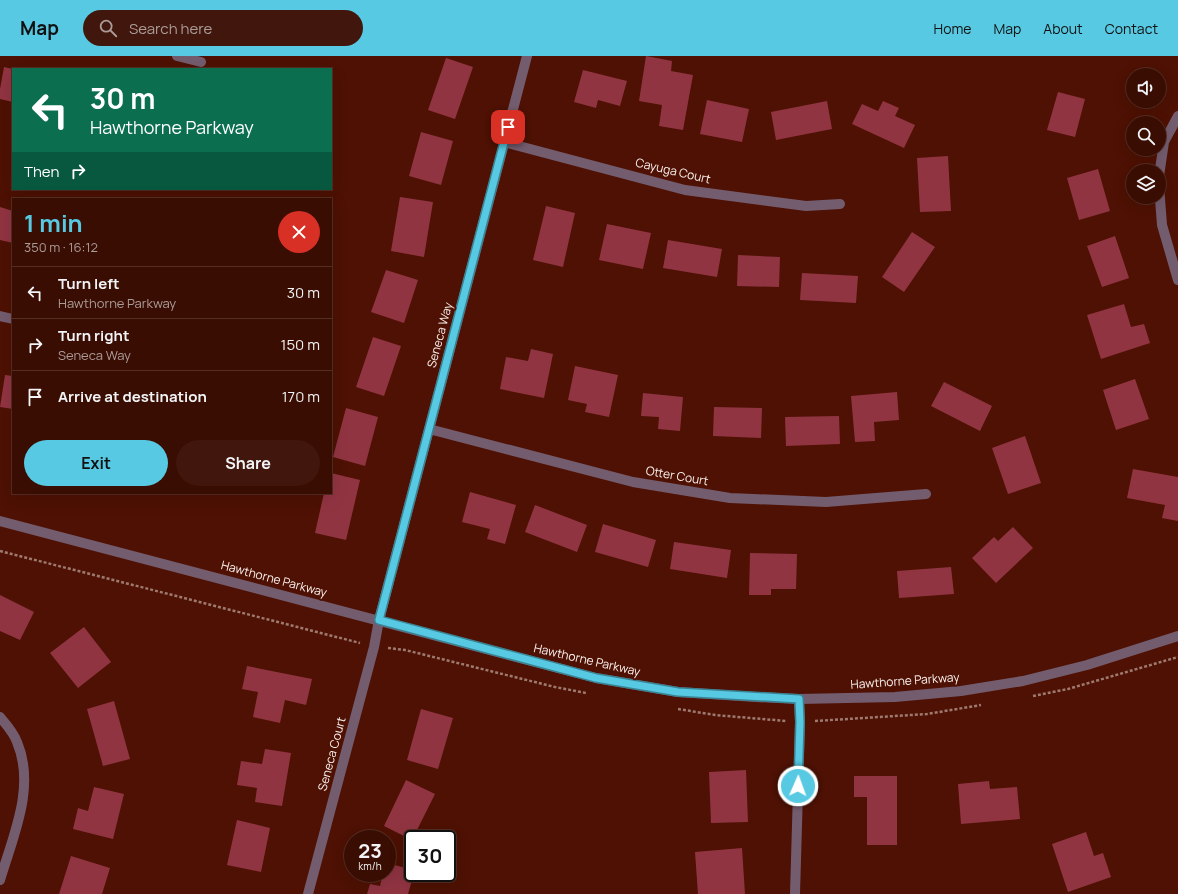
<!DOCTYPE html>
<html lang="en">
<head>
<meta charset="utf-8">
<style>
  body { margin:0; font-family:Manrope,sans-serif; background:#41160c; color:#f1f3f6; height:100vh; display:flex; flex-direction:column; font-size:15px; white-space:nowrap }
  * { box-sizing:border-box; margin:0 }
  p { font-size:13px; color:#ab9c99 }
  .icon { flex:none; width:22px; height:22px; fill:none; stroke:currentColor; stroke-width:2; stroke-linecap:round; stroke-linejoin:round }
  .map { position:relative; flex:1; overflow:hidden }
  .side { position:absolute; left:12px; top:142px; width:320px; height:296px; display:flex; flex-direction:column; background:#3a0d02; border-radius:0px; box-shadow:0 4px 16px #0002,0 0 0 1px #542d24 }
  .side>* { flex:none }
  .banner { position:absolute; left:12px; top:12px; width:320px; height:122px; border-radius:0px; box-shadow:0 4px 16px #0002,0 0 0 1px #542d24; background:#0b6e4f; color:#fff; overflow:hidden }
  .tools { position:absolute; left:1126px; top:12px; display:grid; gap:8px }
  .tools a { display:grid; place-items:center; width:40px; height:40px; border-radius:50%; background:#3a0d02; box-shadow:0 4px 16px #0002,0 0 0 1px #542d24; font-size:20px }
  .speed { position:absolute; left:344px; top:774px; display:flex; gap:8px; font-size:20px; font-weight:700; text-align:center }
  .speed>* { display:grid; place-content:center; width:52px; height:52px; border-radius:50%; background:#3a0d02; box-shadow:0 4px 16px #0002,0 0 0 1px #542d24; line-height:1 }
  .speed small { font-size:10px; font-weight:400 }
  .speed .limit { border:2px solid #111; border-radius:6px; background:#fff; color:#111 }
  .pin { position:absolute; display:grid; place-items:center; width:34px; height:34px; color:#fff; margin:-17px; border-radius:8px; box-shadow:0 2px 6px #0006 }
  .me { position:absolute; width:44px; margin:-22px; rotate:2deg; stroke-linejoin:round; filter:drop-shadow(0 0 3px #0008) }
  .turn { display:flex; align-items:center; gap:14px; height:84px; padding:0 12px; font-size:18px }
  .turn .icon { width:52px; height:52px; stroke-width:2.5 }
  .turn b { display:block; font-size:28px; line-height:34px }
  .then { display:flex; align-items:center; height:38px; padding:0 12px; background:#0003; gap:8px; font-size:15px }
  .round { display:grid; place-items:center; flex:none; width:42px; height:42px; border-radius:21px; background:#41160c }
  .head { display:flex; align-items:center; justify-content:space-between; height:68px; padding:0 12px }
  h1 { font-size:24px; font-weight:700; line-height:30px; color:#57c9e2 }
  .primary-button { display:flex; gap:8px; margin-top:auto; padding:8px 12px }
  .primary-button a { flex:1; height:46px; border-radius:24px; background:#57c9e2; color:#111; font-size:16px; font-weight:700; line-height:46px; text-align:center }
  .primary-button a+a { background:#41160c; color:#f1f3f6 }
  ul { padding:0; list-style:none }
  li { display:flex; align-items:center; gap:12px; height:52px; padding:0 12px; border-top:1px solid #542d24 }
  li div { flex:1 }
  li b { display:block; font-size:15px }
  li em { font-style:normal }
  header { display:flex; align-items:center; gap:24px; box-sizing:border-box; height:56px; padding:0 20px; background:#57c9e2; color:#111 }
  header strong { font-size:19px }
  nav { display:flex; gap:22px; margin-inline-start:auto; font-size:14px }
  .search { width:280px; height:36px; background:#41160c; display:flex; align-items:center; gap:10px; box-sizing:border-box; padding:0 14px; border-radius:22px; color:#ab9c99; font-size:15px }
  .map>svg:first-child { display:block }
</style>
</head>
<body>
<header>
<strong>Map</strong>
<div class="search"><svg class="icon" aria-label="search" viewBox="0 0 24 24"><circle cx="10" cy="10" r="6"/><path d="M15 15l6 6"/></svg>Search here</div>
<nav><a>Home</a><a>Map</a><a>About</a><a>Contact</a></nav>
</header>
<div class="map">
<svg width="1178" height="838" viewBox="0 0 1178 838">
  <rect width="100%" height="100%" fill="#4e1103"/>
  <!-- building -->
  <path fill="#913442" d="M646,0L672,5L671,15L693,19L683,74L659,70L662,49L639,45Z
    M446,2L473,11L455,63L428,54Z
    M4,11L13,13V46L0,43V33Z
    M583,14L627,25L620,50L598,44L596,52L574,46Z
    M1058,36L1085,43L1075,81L1047,74Z
    M707,44L749,53L742,86L700,78Z
    M827,45L832,73L776,84L771,56Z
    M883,45L899,52L895,60L915,69L904,92L852,68L862,48L878,55Z
    M421,76L453,85L441,129L409,120Z
    M948,100L951,155L920,156L917,102Z
    M1098,113L1110,155L1079,164L1067,122Z
    M400,141L433,146L424,201L391,195Z
    M546,150L575,157L563,211L533,204Z
    M0,151L13,155V187L0,184Z
    M607,168L651,177L643,213L599,204Z
    M912,176L935,191L904,236L882,221Z
    M1115,180L1129,222L1102,231L1087,190Z
    M668,184L722,193L717,221L663,212Z
    M738,199L780,201L779,231L737,230Z
    M386,214L418,224L404,267L371,256Z
    M802,217L858,220L856,247L800,244Z
    M1124,248L1131,271L1144,268L1150,287L1101,303L1087,259Z
    M373,281L401,290L384,340L356,331Z
    M531,293L553,298L544,342L500,333L506,301L528,305Z
    M575,310L618,319L609,361L585,356L587,348L568,344Z
    M5,319L13,320V353L0,351Z
    M1135,323L1149,363L1116,374L1103,334Z
    M944,326L992,350L980,375L931,350Z
    M897,336L899,364L874,366L875,385L855,386L851,340Z
    M643,337L683,341L680,375L658,373L659,361L641,360Z
    M714,351L762,352L761,382L713,380Z
    M346,352L378,361L365,410L333,401Z
    M839,360L840,388L786,390L785,361Z
    M1025,380L1041,427L1008,438L992,392Z
    M1133,413L1178,421V465L1162,462L1165,449L1127,442Z
    M331,417L360,424L346,484L315,477L324,437H331Z
    M470,436L516,449L505,488L487,483L490,473L462,466Z
    M535,449L587,469L577,496L525,476Z
    M603,468L656,484L648,511L595,496Z
    M1013,471L1033,492L996,527L972,502L994,481L998,485Z
    M674,486L731,494L727,522L670,513Z
    M750,497L797,498L796,533H771V539H749Z
    M951,511L954,538L899,542L897,515Z
    M0,539L34,556L20,584L0,575Z
    M84,571L111,606L78,632L50,597Z
    M247,610L312,623L306,649L285,644L280,667L253,661L258,636L242,633Z
    M114,645L130,703L103,710L87,653Z
    M421,653L453,662L438,713L407,704Z
    M265,693L291,697L282,750L255,746L257,732L237,729L241,705L262,708Z
    M746,714L748,766L711,767L709,716Z
    M854,720H897V789H867V741H854Z
    M406,724L435,738L412,784L384,770Z
    M989,725L990,733L1017,731L1020,763L961,768L958,728Z
    M94,731L124,738L113,783L73,773L78,752L88,755Z
    M237,764L270,772L261,816L227,809Z
    M1086,776L1094,800L1103,797L1111,821L1068,836L1052,788Z
    M742,792L745,838H698L695,796Z
    M71,800L110,812L102,838H59Z
    M387,807L413,814L414,817L408,838H367L370,828L380,830L383,817H387Z"/>
  <g fill="none" stroke-linecap="round" stroke-linejoin="round">
    <!-- path -->
    <path stroke="#9e7970" stroke-width="2.5" stroke-dasharray="3 2" stroke-linecap="butt" d="M0,495L360,587
      M388,592L405,594L555,631L586,637
      M1033,640L1068,633L1178,601
      M678,653L715,659L786,665
      M815,665L927,658L981,649"/>
    <!-- minor -->
    <path stroke="#745c6f" stroke-width="10" d="M177,0L201,6
      M504,86L685,134L806,150L840,148
      M1159,120L1164,86L1178,60
      M1159,130L1162,169L1178,224
      M0,260L13,263
      M429,373L633,426L730,442L826,446L926,438
      M0,465L596,622L678,636L756,641L799,643L895,641L961,635L1023,625L1087,609L1178,580
      M0,661C6,668 14,677 17,686C36,731 13,780 0,824
      M308,838L374,591L379,564L527,0
      M795,838L800,666L799,643"/>
  </g>
  <g fill="none" stroke-linecap="round" stroke-linejoin="round">
    <!-- route casing -->
    <g stroke="#398393" stroke-width="10">
      <path id="route" d="M508,71L379,564L596,622L678,636L799,643L800,666L798,730"/>
    </g>
    <!-- route -->
    <use href="#route" stroke="#57c9e2" stroke-width="7"/>
  </g>
  <g text-anchor="middle" stroke-width="4" stroke-linejoin="round" paint-order="stroke">
    <!-- street labels -->
    <g font-size="12" fill="#faf1ef" stroke="#4e1103">
      <text transform="translate(673 115) rotate(13)" y="4">Cayuga Court</text>
      <text transform="translate(440 279) rotate(-75)" y="4">Seneca Way</text>
      <text transform="translate(677 420) rotate(10)" y="4">Otter Court</text>
      <text transform="translate(274 523) rotate(15)" y="4">Hawthorne Parkway</text>
      <text transform="translate(587 604) rotate(13)" y="4">Hawthorne Parkway</text>
      <text transform="translate(905 625) rotate(-4)" y="4">Hawthorne Parkway</text>
      <text transform="translate(332 698) rotate(-75)" y="4">Seneca Court</text>
    </g>
  </g>
</svg>
<div class="tools">
<a><svg class="icon" aria-label="sound" viewBox="0 0 24 24"><path d="M4 9h4l5-4v14l-5-4H4zM17 9q2 3 0 6"/></svg></a>
<a><svg class="icon" aria-label="search" viewBox="0 0 24 24"><circle cx="10" cy="10" r="6"/><path d="M15 15l6 6"/></svg></a>
<a><svg class="icon" aria-label="layers" viewBox="0 0 24 24"><path d="M12 4l9 5-9 5-9-5zM3 14l9 5 9-5"/></svg></a>
</div>
<div class="speed"><div>23<small>km/h</small></div><div class="limit">30</div></div>
<div class="pin" style="left:508px;top:71px;background:#d93025"><svg class="icon" aria-label="arrive" viewBox="0 0 24 24"><path d="M6 21V4h12l-3 4 3 4H6"/></svg></div>
<svg class="me" style="left:798px;top:730px" viewBox="-20 -20 40 40"><circle r="17" fill="#57c9e2" stroke="#fff" stroke-width="3"/><path d="M0-11L8 9 0 5-8 9z" fill="#fff"/></svg>
<div class="banner">
<div class="turn"><svg class="icon" aria-label="left" viewBox="0 0 24 24"><path d="M17 20v-9H6M10 6l-5 5 5 5"/></svg><div><b>30 m</b>Hawthorne Parkway</div></div>
<div class="then">Then<svg class="icon" aria-label="right" viewBox="0 0 24 24"><path d="M7 20v-9h11M14 6l5 5-5 5"/></svg></div>
</div>
<section class="side">
<div class="head"><div><h1>1 min</h1><p>350 m · 16:12</p></div><a class="round" style="background:#d93025;color:#fff"><svg class="icon" aria-label="close" viewBox="0 0 24 24"><path d="M6 6l12 12M18 6L6 18"/></svg></a></div>
<ul>
<li><svg class="icon" aria-label="left" viewBox="0 0 24 24"><path d="M17 20v-9H6M10 6l-5 5 5 5"/></svg><div><b>Turn left</b><p>Hawthorne Parkway</p></div><em>30 m</em></li>
<li><svg class="icon" aria-label="right" viewBox="0 0 24 24"><path d="M7 20v-9h11M14 6l5 5-5 5"/></svg><div><b>Turn right</b><p>Seneca Way</p></div><em>150 m</em></li>
<li><svg class="icon" aria-label="arrive" viewBox="0 0 24 24"><path d="M6 21V4h12l-3 4 3 4H6"/></svg><div><b>Arrive at destination</b></div><em>170 m</em></li>
</ul>
<div class="primary-button"><a>Exit</a><a>Share</a></div>
</section>
</div>
</body>
</html>
